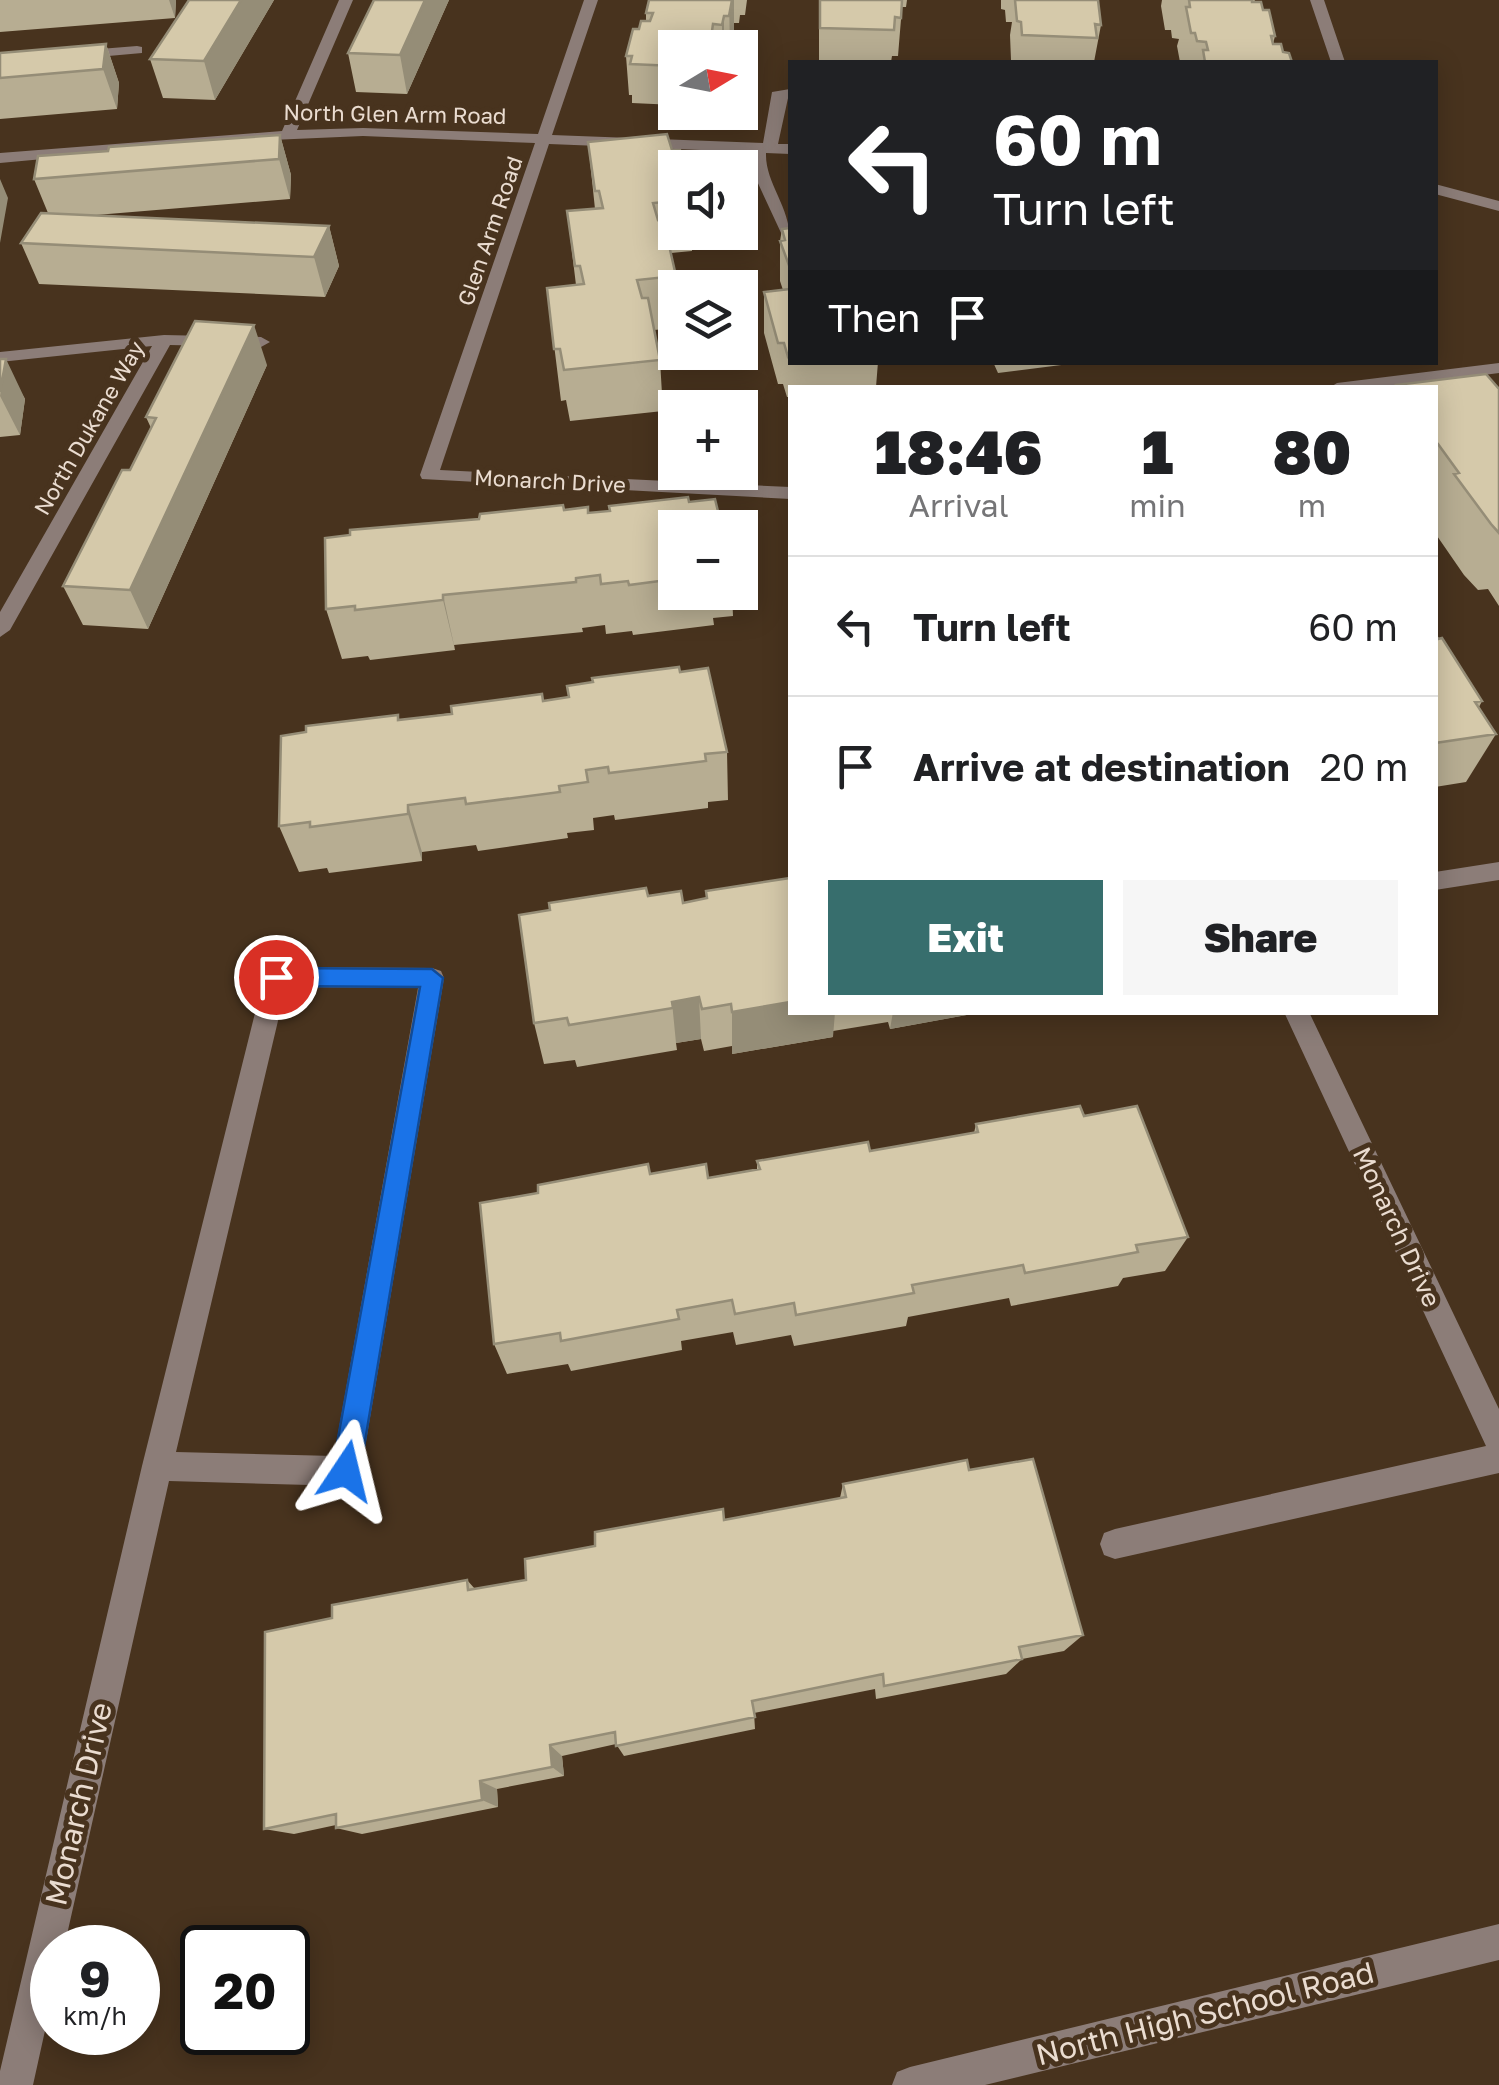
<!DOCTYPE html>
<html lang="en">
<head>
<meta charset="utf-8">
<style>
  body { margin:0; font-family:"Golos Text",sans-serif; background:#f6f6f6; color:#202124; height:100vh; display:flex; flex-direction:column; font-size:38px; white-space:nowrap }
  * { box-sizing:border-box; margin:0 }
  p { font-size:32px; color:#757577 }
  .icon { flex:none; width:55px; height:55px; fill:none; stroke:currentColor; stroke-width:2; stroke-linecap:round; stroke-linejoin:round }
  .map { position:relative; flex:1; overflow:hidden }
  .details { position:absolute; left:788px; top:385px; width:650px; height:630px; display:flex; flex-direction:column; background:#fff; border-radius:0px; box-shadow:0 5px 25px #0003 }
  .details>* { flex:none }
  .hud { position:absolute; left:788px; top:60px; width:650px; height:305px; border-radius:0px; box-shadow:0 5px 25px #0003; background:#202124; color:#fff; overflow:hidden }
  .needle { width:65px; rotate:80deg }
  .buttons { position:absolute; left:658px; top:30px; display:grid; gap:20px }
  .buttons a { display:grid; place-items:center; width:100px; height:100px; border-radius:0px; background:#fff; box-shadow:0 5px 25px #0003; font-size:50px }
  .speed { position:absolute; left:30px; top:1925px; display:flex; gap:20px; font-size:50px; font-weight:700; text-align:center }
  .speed>* { display:grid; place-content:center; width:130px; height:130px; border-radius:50%; background:#fff; box-shadow:0 5px 25px #0003; line-height:1 }
  .speed small { font-size:25px; font-weight:400 }
  .speed .limit { border:5px solid #111; border-radius:15px; background:#fff; color:#111 }
  .pin { position:absolute; display:grid; place-items:center; width:85px; height:85px; color:#fff; margin:-42px; border:5px solid #fff; border-radius:50%; box-shadow:0 2px 10px #0007 }
  .me { position:absolute; width:110px; margin:-55px; rotate:10deg; stroke-linejoin:round; filter:drop-shadow(0 0 8px #0008) }
  .turn { display:flex; align-items:center; gap:35px; height:210px; padding:0 40px; font-size:45px }
  .turn .icon { width:130px; height:130px; stroke-width:2.5 }
  .turn b { display:block; font-size:70px; line-height:85px }
  .then { display:flex; align-items:center; height:95px; padding:0 40px; background:#0003; gap:20px; font-size:38px }
  .eta { display:flex; justify-content:space-evenly; align-items:center; height:170px; text-align:center }
  .eta b { font-size:60px; font-weight:800; line-height:70px }
  .cta { display:flex; gap:20px; margin-top:auto; padding:20px 40px }
  .cta a { flex:1; height:115px; border-radius:0px; background:#376e6d; color:#fff; font-size:40px; font-weight:800; line-height:115px; text-align:center }
  .cta a+a { background:#f6f6f6; color:#202124 }
  ul { padding:0; list-style:none }
  li { display:flex; align-items:center; gap:30px; height:140px; padding:0 40px; border-top:2px solid #e0e0e0 }
  li div { flex:1 }
  li b { display:block; font-size:38px }
  li em { font-style:normal }
  .map>svg:first-child { display:block }
</style>
</head>
<body>
<div class="map">
<svg width="1499" height="2085" viewBox="0 0 1499 2085">
  <rect width="100%" height="100%" fill="#48331e"/>
  <g fill="none" stroke-linecap="round" stroke-linejoin="round">
    <!-- minor -->
    <path fill="#8c7d78" fill-rule="evenodd" d="M339,0H353L297,130L363,128L538,134L584,0H598L552,135L763,143L772,92L790,89L778,144H790V154L766,153C765,183 790,206 790,240L782,235L750,166L751,152L549,144L440,470L790,487V499L422,479L420,475L535,143L363,136L227,142L0,163V153L282,131Z
      M1310,0H1324L1345,62H1331Z
      M137,46L142,47V53L75,59L68,55L75,51Z
      M1435,184L1499,201V211L1435,194Z
      M164,335L261,337L270,342L261,347L170,345L10,630L0,637V612L152,346L0,362V352Z
      M1499,363V373L1384,388H1329L1337,383Z
      M1499,862V880L1435,890V872Z
      M276,967L432,968L441,971L444,978L361,1471L357,1482L346,1486L169,1481L64,1948H52V1999L33,2085H0V2071L142,1466L264,977L267,970ZM286,987L418,988L334,1456L176,1452Z
      M1284,1012H1309L1499,1409V1473L1115,1559L1104,1555L1100,1544L1104,1533L1115,1529L1486,1446Z
      M1499,1924V1960L985,2085H892L897,2072L910,2067Z"/>
  </g>
  <!-- wall -->
  <path fill="#b7ad92" d="M0,0H176L175,18L0,32Z
    M189,0H274L215,100L163,98L150,59Z
    M374,0H449L407,94L356,92L348,53Z
    M649,0H747L745,15H740L739,23H734L731,48H675V105L632,103V95H629L626,56L639,29L646,21V13Z
    M819,0H907L906,7H902L898,56H892L891,62H819Z
    M1001,0H1098L1101,25L1094,62H1016V60H1011L1010,35L1012,22H1006L1005,10L1001,9Z
    M1162,0H1255L1254,2L1263,10L1275,36L1273,44L1292,62H1180L1177,46L1179,39L1172,38L1171,30H1165L1161,6Z
    M106,44L119,83L117,109L0,119V53Z
    M280,135L291,175L290,199L96,215L329,226L339,266L325,297L39,284L21,243L48,213L34,179Z
    M588,142L675,168V232H692V251L671,253L676,276L675,328L654,330L660,360L663,411L570,421L566,400L561,401L547,288L576,285L567,211L595,209Z
    M790,228V362H878L876,387L790,388V397H787L783,384H778L764,333V292L783,290L780,281V241L782,229Z
    M0,359L25,399L20,435L0,437Z
    M993,362H1085L998,373Z
    M267,365L148,629L83,625L63,586L130,470L151,428L146,417Z
    M1396,385L1499,389V606L1488,589L1478,590L1464,575L1435,533V388H1394Z
    M564,510L675,528V592H732L733,616L713,618L714,625L633,635L632,631L606,634L605,625L582,628L583,632L454,645L455,650L370,660L368,656L342,659L326,609Z
    M1435,634L1482,701L1479,707L1496,734L1466,782L1435,787Z
    M680,672L727,752L728,800L708,802V808L615,820L614,815L593,818L594,830L567,833L568,838L478,851L476,845L422,852V861L329,873L327,868L299,872L279,826L398,715L399,720L569,697Z
    M706,891L790,1012H983L890,1029L888,1022L833,1031V1037L732,1054V1046L704,1051L701,1039L676,1043L677,1050L577,1067L575,1060L544,1064L534,1023L648,896L683,903L706,898Z
    M1084,1116L1188,1237L1165,1271L1123,1278L1118,1286L1011,1306L1009,1298L908,1317L906,1326L794,1346L791,1335L736,1345L733,1332L681,1341L682,1350L571,1371L568,1364L507,1374L494,1344L650,1174L708,1178L757,1169V1161L870,1151L974,1133L976,1124Z
    M969,1470L1083,1635L1064,1651L1022,1659L1006,1674L876,1699L875,1689L754,1713L755,1729L624,1756L616,1744L562,1756L564,1776L497,1789L498,1807L362,1834L336,1828V1825L294,1834L264,1829L467,1580L475,1589L526,1580L595,1546L840,1498L843,1484Z"/>
  <!-- shaded-wall -->
  <path fill="#958d77" d="M169,0H176L175,18Z
    M241,0H274L215,100L204,61Z
    M425,0H449L407,94L400,55Z
    M729,0H734V30L731,48H730Z
    M724,16V48H722V25Z
    M106,44L119,83L117,109L103,69Z
    M280,135L291,175L290,199L279,159Z
    M0,179L8,198L0,243Z
    M329,226L339,266L325,297L314,257Z
    M254,325L267,365L148,629L130,590Z
    M6,359L25,399L20,435L0,396Z
    M443,595L454,645L455,650L443,600Z
    M408,805L422,852V861L408,814Z
    M699,997L701,1039L676,1043L672,1002Z
    M790,1002V1012H835L833,1037L732,1054V1012Z
    M893,1012H983L890,1029Z
    M550,1745L562,1756L564,1776L552,1767Z
    M480,1781L497,1789L498,1807L482,1800Z"/>
  <!-- building -->
  <path fill="#d5c9aa" stroke="#958d77" stroke-width="2.5" d="M189,0H241L204,61L150,59Z
    M374,0H425L400,55L348,53Z
    M649,0H732L729,16H724L722,25L713,24L712,31L718,32L715,48H675V66L630,64L632,56H626L633,29H639L641,21H650L653,13H646Z
    M820,0H902L901,18L895,17L894,30L820,28Z
    M1015,0H1098L1101,25L1095,24L1097,38L1022,35L1021,22L1017,21Z
    M1189,0H1252V2H1261L1263,10H1269L1275,36H1271L1273,44H1281L1283,52L1289,53L1292,62H1205L1203,50H1208L1206,42L1197,41L1195,33H1191L1186,7H1190Z
    M106,44L103,69L0,78V53Z
    M667,134L672,150H680L685,168H675V201L653,203L658,220L663,219L676,276L637,280L642,298H648L660,360L564,370L560,349H554L547,288L584,284L580,266H575L567,211L603,208L599,191H595L588,142Z
    M280,135L279,159L34,179L38,156L108,151L109,147Z
    M41,213L329,226L314,257L21,243Z
    M790,228V268L780,241L785,240L782,229Z
    M790,289V356L788,357L784,343H778L764,292Z
    M195,321L254,325L130,590L63,586L122,470H130L156,418L146,417Z
    M0,359H6L0,392Z
    M1486,374L1499,389V533L1491,524L1454,474L1459,473L1438,444L1435,445V388H1397L1396,385Z
    M688,497L689,502L715,499L722,528H675V579L629,585L628,581L601,584L600,575L576,578V582L443,595V600L355,610V606L326,609L325,538L350,535V530L479,519L480,514L563,505L564,510L588,507V513L610,511L609,506Z
    M1435,634L1438,639L1442,638L1482,701L1475,702L1496,734L1435,743Z
    M679,667L680,672L708,668L727,752L705,754L706,761L609,773L608,767L586,770L588,782L559,786L560,792L466,804L465,798L408,805V814L310,827V822L279,826L281,736L306,732V726L398,715V720L452,714L451,706L542,694L543,701L569,697L567,686L593,682L592,678Z
    M790,878V1002L732,1012L731,1004L702,1009L699,997L672,1002L673,1008L569,1025L567,1018L534,1023L519,915L550,910L549,903L646,888L648,896L681,891L683,903L707,898L706,891Z
    M1080,1106L1084,1116L1137,1106L1188,1237L1136,1245L1138,1252L1025,1273L1023,1265L912,1285L914,1293L796,1315L794,1303L735,1314L732,1300L677,1310L679,1319L561,1341L560,1333L494,1344L480,1203L538,1193V1185L648,1164L650,1174L706,1164L708,1178L760,1169L757,1161L868,1142L870,1151L978,1132L976,1124Z
    M1033,1459L1083,1635L1019,1647L1022,1659L884,1686L883,1674L752,1701L755,1717L616,1746L615,1732L550,1745L552,1767L480,1781L482,1800L336,1828V1814L264,1829L265,1632L332,1618V1605L467,1580L468,1590L526,1580L525,1559L595,1546V1532L723,1509L724,1520L846,1497L843,1484L967,1460L969,1470Z"/>
  <!-- route -->
  <path fill="#1a73e8" stroke="#114b97" stroke-width="2.5" d="M276,968L432,969L443,978L360,1471L356,1481L346,1485L336,1481L332,1471L420,987L276,986L265,977Z"/>
  <g text-anchor="middle" stroke-width="10" stroke-linejoin="round" paint-order="stroke">
    <!-- far-street labels -->
    <g font-size="22" fill="#eadcd0" stroke="#48331e">
      <text transform="translate(395 114) rotate(1)" y="8">North Glen Arm Road</text>
      <text transform="translate(490 231) rotate(-71)" y="8">Glen Arm Road</text>
      <text transform="translate(89 428) rotate(-60)" y="8">North Dukane Way</text>
      <text transform="translate(550 481) rotate(3)" y="8">Monarch Drive</text>
    </g>
    <!-- street labels -->
    <g font-size="25" fill="#eadcd0" stroke="#48331e">
      <text transform="translate(1397 1227) rotate(65)" y="9">Monarch Drive</text>
    </g>
    <!-- near-street labels -->
    <g font-size="30" fill="#eadcd0" stroke="#48331e">
      <text transform="translate(79 1804) rotate(-77)" y="10">Monarch Drive</text>
      <text transform="translate(1205 2014) rotate(-14)" y="10">North High School Road</text>
    </g>
  </g>
</svg>
<div class="buttons">
<a><svg class="needle" viewBox="-14 -14 28 28"><path d="M0-13l5 13h-10z" fill="#e53935"/><path d="M0 13l5-13h-10z" fill="#757577"/></svg></a>
<a><svg class="icon" aria-label="sound" viewBox="0 0 24 24"><path d="M4 9h4l5-4v14l-5-4H4zM17 9q2 3 0 6"/></svg></a>
<a><svg class="icon" aria-label="layers" viewBox="0 0 24 24"><path d="M12 4l9 5-9 5-9-5zM3 14l9 5 9-5"/></svg></a>
<a>+</a>
<a>−</a>
</div>
<div class="speed"><div>9<small>km/h</small></div><div class="limit">20</div></div>
<div class="pin" style="left:276px;top:977px;background:#d93025"><svg class="icon" aria-label="arrive" viewBox="0 0 24 24"><path d="M6 21V4h12l-3 4 3 4H6"/></svg></div>
<svg class="me" style="left:346px;top:1471px" viewBox="-20 -20 40 40"><path d="M0-17L14 15 0 8-14 15z" fill="#1a73e8" stroke="#fff" stroke-width="4"/></svg>
<div class="hud">
<div class="turn"><svg class="icon" aria-label="left" viewBox="0 0 24 24"><path d="M17 20v-9H6M10 6l-5 5 5 5"/></svg><div><b>60 m</b>Turn left</div></div>
<div class="then">Then<svg class="icon" aria-label="arrive" viewBox="0 0 24 24"><path d="M6 21V4h12l-3 4 3 4H6"/></svg></div>
</div>
<section class="details">
<div class="eta">
<div><b>18:46</b><p>Arrival</p></div>
<div><b>1</b><p>min</p></div>
<div><b>80</b><p>m</p></div>
</div>
<ul>
<li><svg class="icon" aria-label="left" viewBox="0 0 24 24"><path d="M17 20v-9H6M10 6l-5 5 5 5"/></svg><div><b>Turn left</b></div><em>60 m</em></li>
<li><svg class="icon" aria-label="arrive" viewBox="0 0 24 24"><path d="M6 21V4h12l-3 4 3 4H6"/></svg><div><b>Arrive at destination</b></div><em>20 m</em></li>
</ul>
<div class="cta"><a>Exit</a><a>Share</a></div>
</section>
</div>
</body>
</html>
